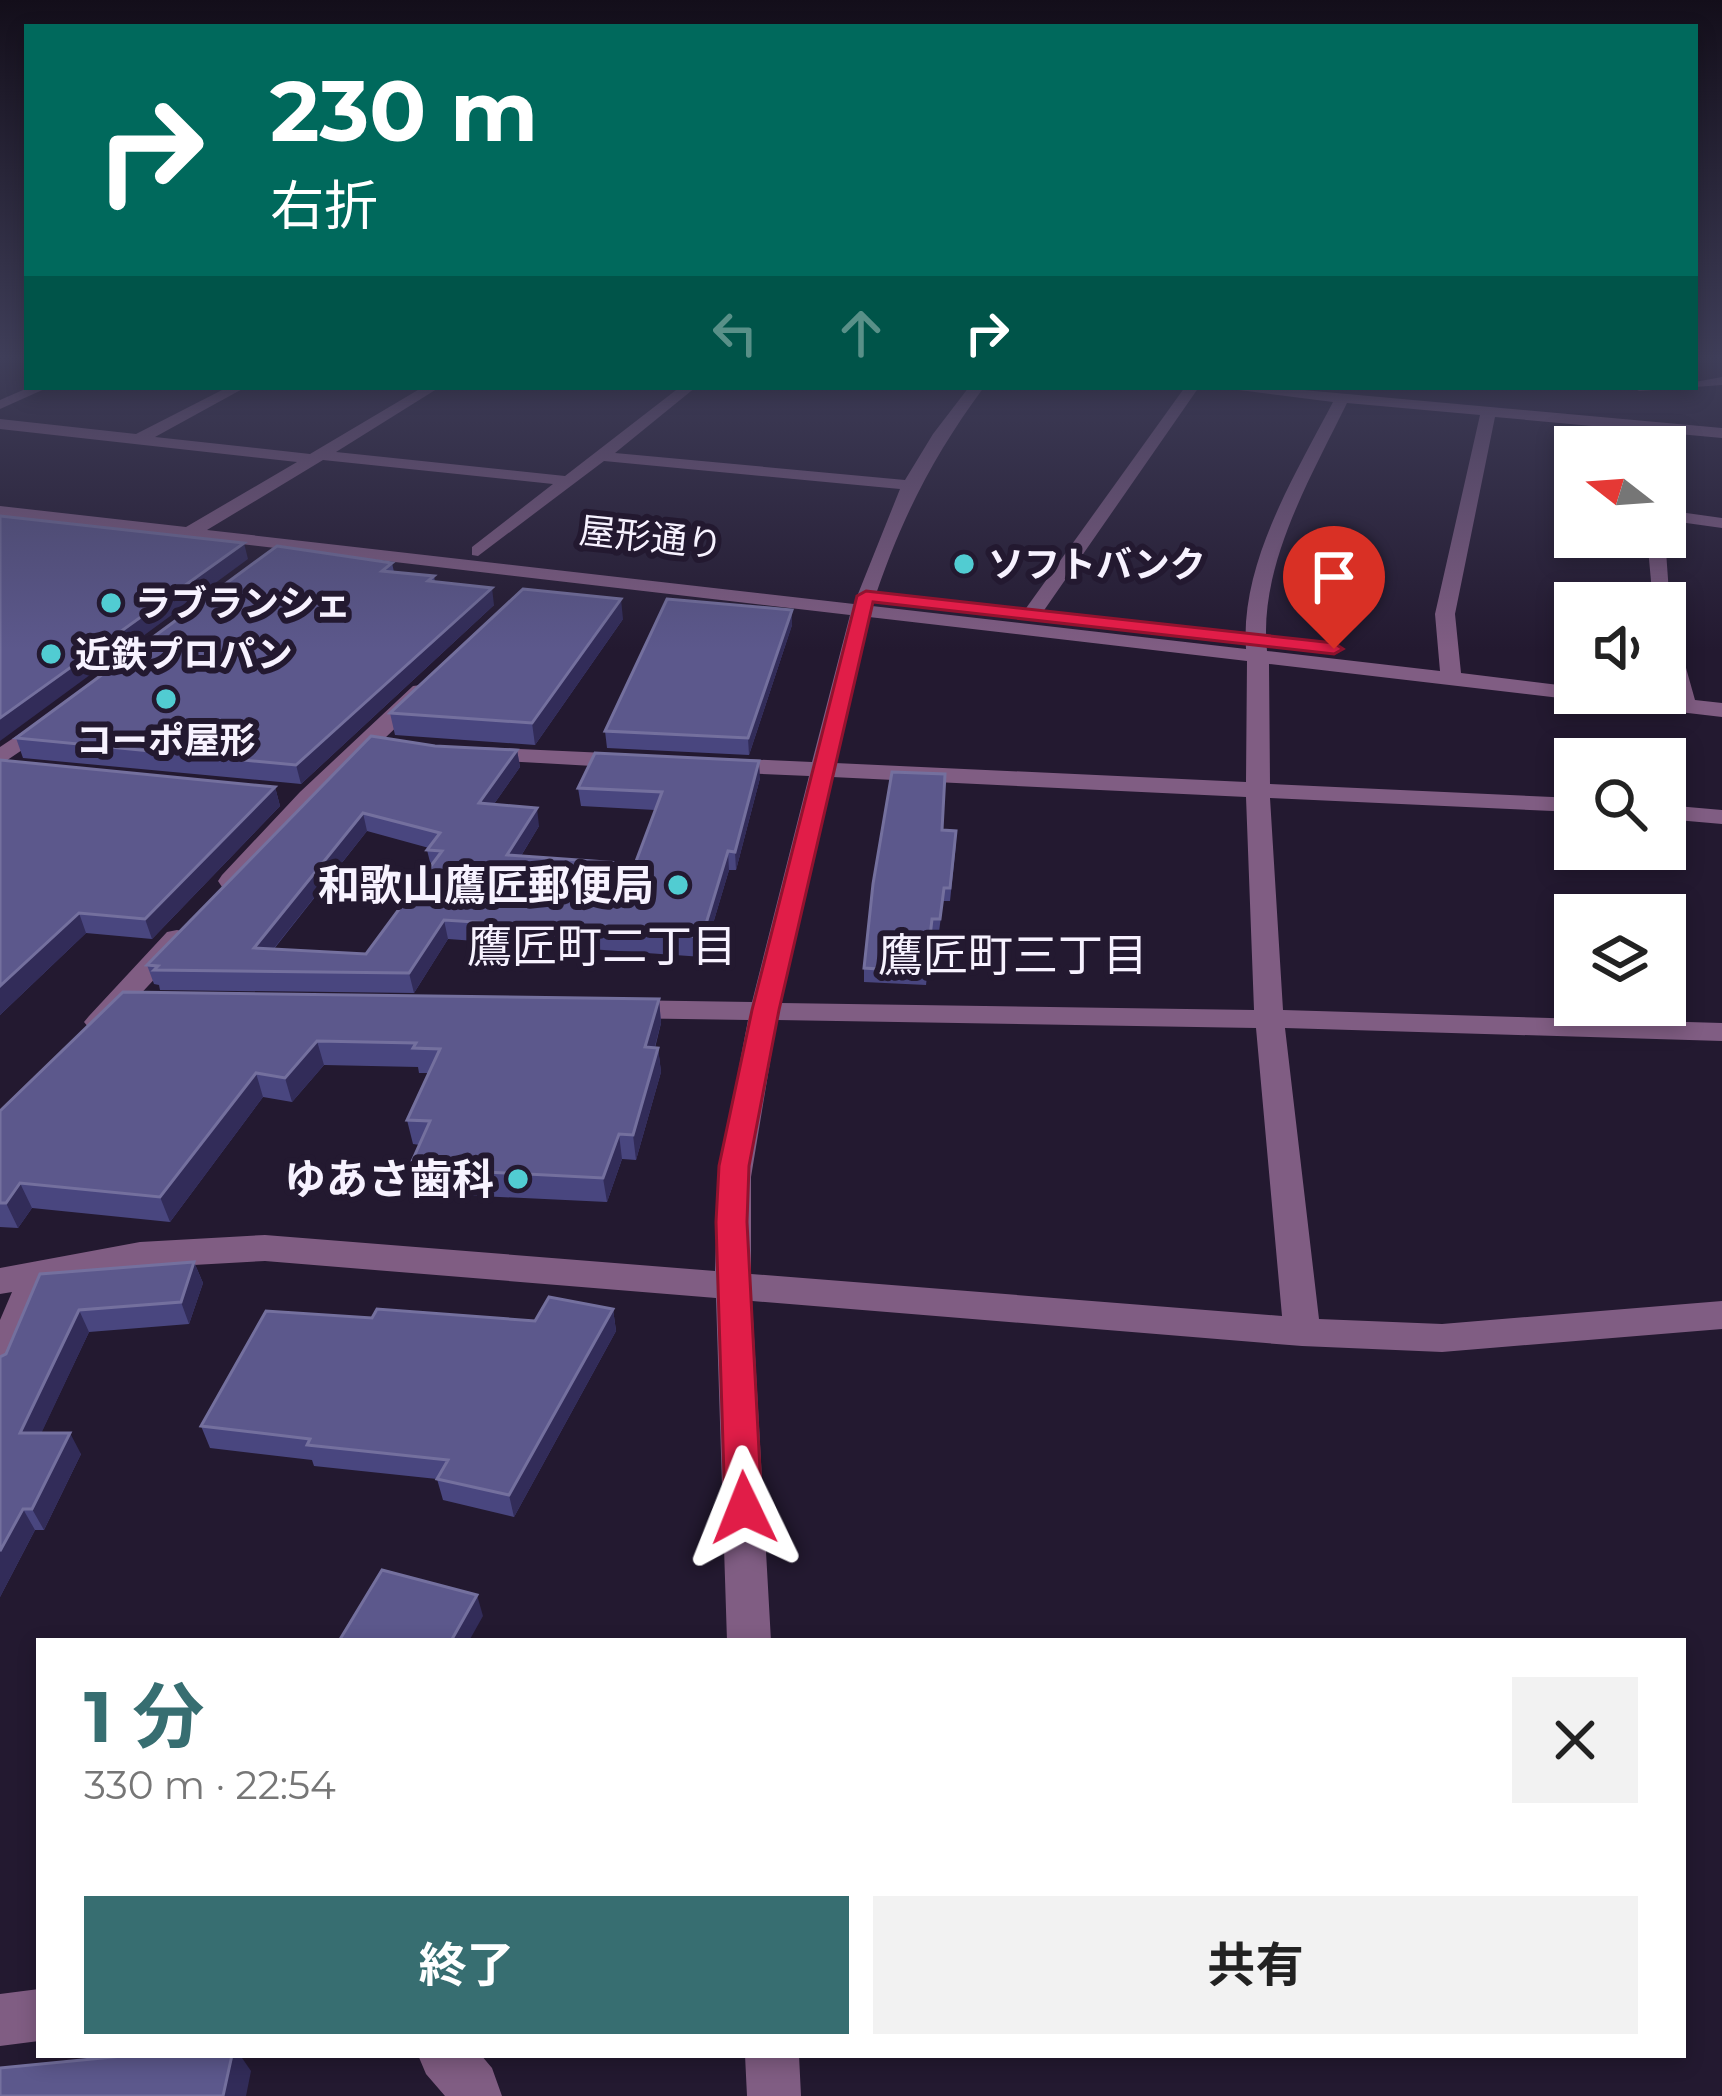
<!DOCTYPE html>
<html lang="ja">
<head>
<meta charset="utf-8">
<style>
  body { margin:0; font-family:Montserrat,"Noto Sans JP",sans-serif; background:#f2f2f2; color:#222; height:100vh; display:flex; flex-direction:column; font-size:45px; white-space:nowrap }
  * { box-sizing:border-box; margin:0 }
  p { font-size:39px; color:#767676 }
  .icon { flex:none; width:66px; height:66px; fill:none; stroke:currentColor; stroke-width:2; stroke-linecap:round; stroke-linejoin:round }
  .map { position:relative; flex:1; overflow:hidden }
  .side { position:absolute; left:36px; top:1638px; width:1650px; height:420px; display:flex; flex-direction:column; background:#fff; border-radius:0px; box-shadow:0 6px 18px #0003 }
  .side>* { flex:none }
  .guide { position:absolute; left:24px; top:24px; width:1674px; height:366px; border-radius:0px; box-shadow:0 6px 18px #0003; background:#00695c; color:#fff; overflow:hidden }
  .needle { width:78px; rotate:287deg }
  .fabs { position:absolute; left:1554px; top:426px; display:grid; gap:24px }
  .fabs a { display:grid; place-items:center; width:132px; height:132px; border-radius:0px; background:#fff; box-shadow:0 6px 18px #0003; font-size:60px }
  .pin { position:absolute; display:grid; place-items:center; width:102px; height:102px; color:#fff; margin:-123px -51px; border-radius:50% 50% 50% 0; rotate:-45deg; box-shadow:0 0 12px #0007 }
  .pin .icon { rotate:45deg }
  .me { position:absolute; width:132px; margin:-66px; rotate:358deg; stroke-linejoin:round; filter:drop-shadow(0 0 9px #0008) }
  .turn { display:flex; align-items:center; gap:42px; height:252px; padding:0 48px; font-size:54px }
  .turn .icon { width:156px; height:156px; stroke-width:2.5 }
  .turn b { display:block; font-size:84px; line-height:102px }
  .lanes { display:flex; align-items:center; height:114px; padding:0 48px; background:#0003; justify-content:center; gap:60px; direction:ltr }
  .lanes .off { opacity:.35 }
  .round { display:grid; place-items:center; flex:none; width:126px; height:126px; border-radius:0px; background:#f2f2f2 }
  .head { display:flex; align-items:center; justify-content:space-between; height:204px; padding:0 48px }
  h1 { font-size:72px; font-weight:700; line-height:90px; color:#376e71 }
  .cta { display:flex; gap:24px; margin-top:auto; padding:24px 48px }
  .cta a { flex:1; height:138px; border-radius:0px; background:#376e71; color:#fff; font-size:48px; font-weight:700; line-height:138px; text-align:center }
  .cta a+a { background:#f2f2f2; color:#222 }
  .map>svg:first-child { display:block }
</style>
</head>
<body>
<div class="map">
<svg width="1722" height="2096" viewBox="0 0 1722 2096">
  <rect width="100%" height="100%" fill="#231930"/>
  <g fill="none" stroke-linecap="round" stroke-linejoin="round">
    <!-- minor -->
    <path fill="#805d83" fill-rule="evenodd" d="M1722,377V385L1639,391L1632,387H1695V382Z
      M30,387H49L0,409V400Z
      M228,387H246L155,437L310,454L423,387H440L336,452L565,476L680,387H696L615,453L905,480L933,434L969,387H984C931,459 900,521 872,606L1246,649C1240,563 1295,475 1333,402L1216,387H1270L1722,428V438L1495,417L1455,614L1461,673L1575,687V693L1672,698L1665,666V616L1672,618L1695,700L1722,703V717L1269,664L1270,784L1575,798V812L1270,798L1283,1010L1722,1023V1041L1285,1028L1319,1319L1442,1324L1722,1301V1329L1442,1352L1302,1346L752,1301L771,1641H727L716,1298L265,1261L140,1268L50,1285L13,1374L0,1379V1320L12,1292L0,1294V1268L140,1242L265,1235L715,1271L718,1177L748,1020L618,1018L603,1009L618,1000L752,1002L809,776L718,772L706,765L718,758L812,762L850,615L0,516V506L186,527L297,462L0,429V419L136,434ZM1347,403L1480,415L1435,614L1440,671L1267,651C1258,566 1311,477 1347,403ZM323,460L553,484L472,547V555L478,556L604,461L900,489L854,604L207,530ZM869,617L1247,661L1246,782L835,763ZM832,777L1246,797L1254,1010L781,1003ZM777,1020L1256,1028L1282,1316L751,1274V1177Z
      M1185,387H1199L1038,619H1024V611Z
      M1665,510L1722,518V528L1665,520Z
      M1647,537H1665L1670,607L1653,603Z
      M421,685L432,691L429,696L318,802L240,887H222L218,881L222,875L300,792L413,686Z
      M48,715L59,722L56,727L0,765V747Z
      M478,747L628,754L640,761L628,768L470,759L466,754Z
      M1665,805L1722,810V824L1665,819Z
      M177,930L187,932L191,938L187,944L109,1028H89L84,1022L89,1016L167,932Z
      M39,1989V2041L0,2046V1994Z
      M418,2055H481L492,2068L502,2096H445L426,2074Z
      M745,2055H799L801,2096H747Z"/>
  </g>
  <!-- wall -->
  <path fill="#49467f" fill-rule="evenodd" d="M392,563L394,572L434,576L435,582L494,605L301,784L23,758L16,738Z
    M792,610V625L749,755L607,748L605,731Z
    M623,619L535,745L395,735L390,713Z
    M435,746L517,750L520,767L494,804L539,826L521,856L635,864L655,810L581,806L578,788L760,778L736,870H729L703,957L448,939L414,993L160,990L159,985L154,984L147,965ZM367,831L429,848L427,850L431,866L366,954L274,949Z
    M0,760L275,787L280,806L152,939L86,933L0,1015Z
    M942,830L956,844L950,901H943L939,932H932L926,985L864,982V968Z
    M123,992L659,999L661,1023L655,1048H658L661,1072L636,1160L622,1159L607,1202L415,1193L409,1168L420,1145L413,1144L407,1120L429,1073H419L418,1067L324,1065L292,1102L263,1097L170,1222L32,1208L18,1228L0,1227V1111Z
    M194,1262L203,1283L189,1324L89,1332L41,1433L81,1454L44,1530H35L0,1597V1357L6,1354L40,1274Z
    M613,1309L616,1331L514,1517L443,1500L437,1479L314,1466L312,1460L210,1448L201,1426L372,1318L535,1321Z"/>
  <!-- shaded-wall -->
  <path fill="#322c59" d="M244,543L248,559L0,741V718Z
    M492,588L494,605L301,784L296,765Z
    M621,599L623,619L535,745L532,723Z
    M792,610V625L749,755L748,738Z
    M517,750L520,767L482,821L479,803Z
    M759,761L760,778L736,870L735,852Z
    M275,787L280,806L152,939L145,919Z
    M537,808L539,826L510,874L507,855Z
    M363,813L367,831L259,967L254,948Z
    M728,851L729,870L703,957L702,937Z
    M79,913L86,933L0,1015V986Z
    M444,920L448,939L414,993L409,973Z
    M659,999L661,1023L648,1072L645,1047Z
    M317,1041L324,1065L292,1102L285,1078Z
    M658,1048L661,1072L636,1160L633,1135Z
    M256,1073L263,1097L170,1222L160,1197Z
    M619,1134L622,1159L607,1202L603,1178Z
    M20,1183L32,1208L18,1228L6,1203Z
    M194,1262L203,1283L189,1324L181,1302Z
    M613,1309L616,1331L514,1517L509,1495Z
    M79,1310L89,1332L31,1455L20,1433Z
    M70,1433L81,1454L44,1530L32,1509Z
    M23,1509L35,1530L0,1597V1551Z
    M477,1595L483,1616L469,1641H451Z
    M232,2055H240L251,2071L246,2096H223Z"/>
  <!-- building -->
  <path fill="#5c588c" stroke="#74709e" stroke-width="3" fill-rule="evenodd" d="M0,516L244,543L0,718Z
    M277,546L392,563L382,571L434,576L428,581L492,588L296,765L16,738Z
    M523,589L621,599L532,723L390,713Z
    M667,599L792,610L748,738L605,731Z
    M371,736L435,746L517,750L479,803L537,808L507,855L635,864L662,792L578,788L595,753L759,761L735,852L728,851L702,937L444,920L409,973L154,970L158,966L147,965ZM363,813L440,833L427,850L442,851L366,954L254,948Z
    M0,760L275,787L145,919L79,913L0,986Z
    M892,772L945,774L942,830L956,831L950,888H944L940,919H932L926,972L864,968L873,884Z
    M123,992L659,999L645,1047L658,1048L633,1135L619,1134L603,1178L409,1168L430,1121L407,1120L440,1049L413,1048L416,1043L317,1041L285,1078L256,1073L160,1197L20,1183L6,1203H0V1111Z
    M194,1262L181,1302L79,1310L20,1433H70L32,1509H23L0,1551V1357L6,1354L40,1274Z
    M549,1297L613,1309L509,1495L437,1479L448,1460L307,1445L310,1439L201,1426L266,1311L372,1318L377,1309L535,1321Z
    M382,1570L477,1595L451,1641H339Z
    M133,2055H232L223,2096H0V2068Z"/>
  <!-- sky -->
  <linearGradient id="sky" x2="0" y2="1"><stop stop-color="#130e1a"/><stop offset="0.55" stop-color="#3f3e59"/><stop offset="1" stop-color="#3f3e59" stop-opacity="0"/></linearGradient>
  <rect width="1722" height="650" fill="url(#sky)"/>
  <!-- route -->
  <path fill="#e11d48" stroke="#92132f" stroke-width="3" d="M866,591L1334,643L1343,649L1334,654L873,602L779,1010L749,1166L747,1222L762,1508L757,1519L744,1523L731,1519L725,1508L716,1222L719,1166L752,1010L857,596Z"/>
  <!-- markers -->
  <g fill="#51ccd2" stroke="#231930" stroke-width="4.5">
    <circle cx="964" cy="564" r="12"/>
    <circle cx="111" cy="603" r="12"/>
    <circle cx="51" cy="654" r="12"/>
    <circle cx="166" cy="699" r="12"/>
    <circle cx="678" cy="885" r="12"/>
    <circle cx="518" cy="1179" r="12"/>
  </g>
  <g text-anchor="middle" stroke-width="12" stroke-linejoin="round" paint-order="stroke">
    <!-- far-street labels -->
    <g font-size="36" fill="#f7f2ff" stroke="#231930">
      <text transform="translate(651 537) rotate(6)" y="13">屋形通り</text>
    </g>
    <!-- far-poi labels -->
    <g font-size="36" font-weight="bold" fill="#f7f2ff" stroke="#231930" text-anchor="start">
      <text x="988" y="577">ソフトバンク</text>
      <text x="135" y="616">ラブランシェ</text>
      <text x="75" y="667">近鉄プロパン</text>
      <text x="166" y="753" text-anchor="middle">コーポ屋形</text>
    </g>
    <!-- poi labels -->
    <g font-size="42" font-weight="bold" fill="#f7f2ff" stroke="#231930" text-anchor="end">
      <text x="654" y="900">和歌山鷹匠郵便局</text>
      <text x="494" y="1194">ゆあさ歯科</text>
    </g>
    <!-- neighbourhood labels -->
    <g font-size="45" fill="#f7f2ff" stroke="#231930">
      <text x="602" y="962">鷹匠町二丁目</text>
      <text x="1013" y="971">鷹匠町三丁目</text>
    </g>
  </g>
</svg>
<div class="fabs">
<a><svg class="needle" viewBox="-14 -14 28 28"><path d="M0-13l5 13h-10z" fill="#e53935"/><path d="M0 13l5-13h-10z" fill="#767676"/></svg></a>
<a><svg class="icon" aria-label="sound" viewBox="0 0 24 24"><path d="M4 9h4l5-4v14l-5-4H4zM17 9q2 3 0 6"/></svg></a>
<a><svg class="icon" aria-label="search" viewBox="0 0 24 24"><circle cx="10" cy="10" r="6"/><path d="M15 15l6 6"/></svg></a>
<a><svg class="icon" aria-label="layers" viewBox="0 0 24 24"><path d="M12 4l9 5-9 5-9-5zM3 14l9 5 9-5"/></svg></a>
</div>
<div class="pin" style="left:1334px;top:649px;background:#d93025"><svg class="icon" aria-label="arrive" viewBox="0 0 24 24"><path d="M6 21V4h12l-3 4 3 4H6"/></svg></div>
<svg class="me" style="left:744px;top:1508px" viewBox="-20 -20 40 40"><path d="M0-17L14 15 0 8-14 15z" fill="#e11d48" stroke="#fff" stroke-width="4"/></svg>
<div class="guide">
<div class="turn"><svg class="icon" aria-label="right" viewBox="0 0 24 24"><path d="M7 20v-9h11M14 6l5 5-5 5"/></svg><div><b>230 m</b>右折</div></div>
<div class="lanes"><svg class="icon off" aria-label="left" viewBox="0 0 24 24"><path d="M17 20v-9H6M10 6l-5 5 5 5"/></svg><svg class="icon off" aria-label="ahead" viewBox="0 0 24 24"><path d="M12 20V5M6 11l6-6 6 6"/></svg><svg class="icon" aria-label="right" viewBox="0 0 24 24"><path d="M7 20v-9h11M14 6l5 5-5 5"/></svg></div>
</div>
<section class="side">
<div class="head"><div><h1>1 分</h1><p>330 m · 22:54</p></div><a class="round"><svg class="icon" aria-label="close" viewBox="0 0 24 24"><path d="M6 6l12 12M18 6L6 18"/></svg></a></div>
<div class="cta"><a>終了</a><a>共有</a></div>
</section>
</div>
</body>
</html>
